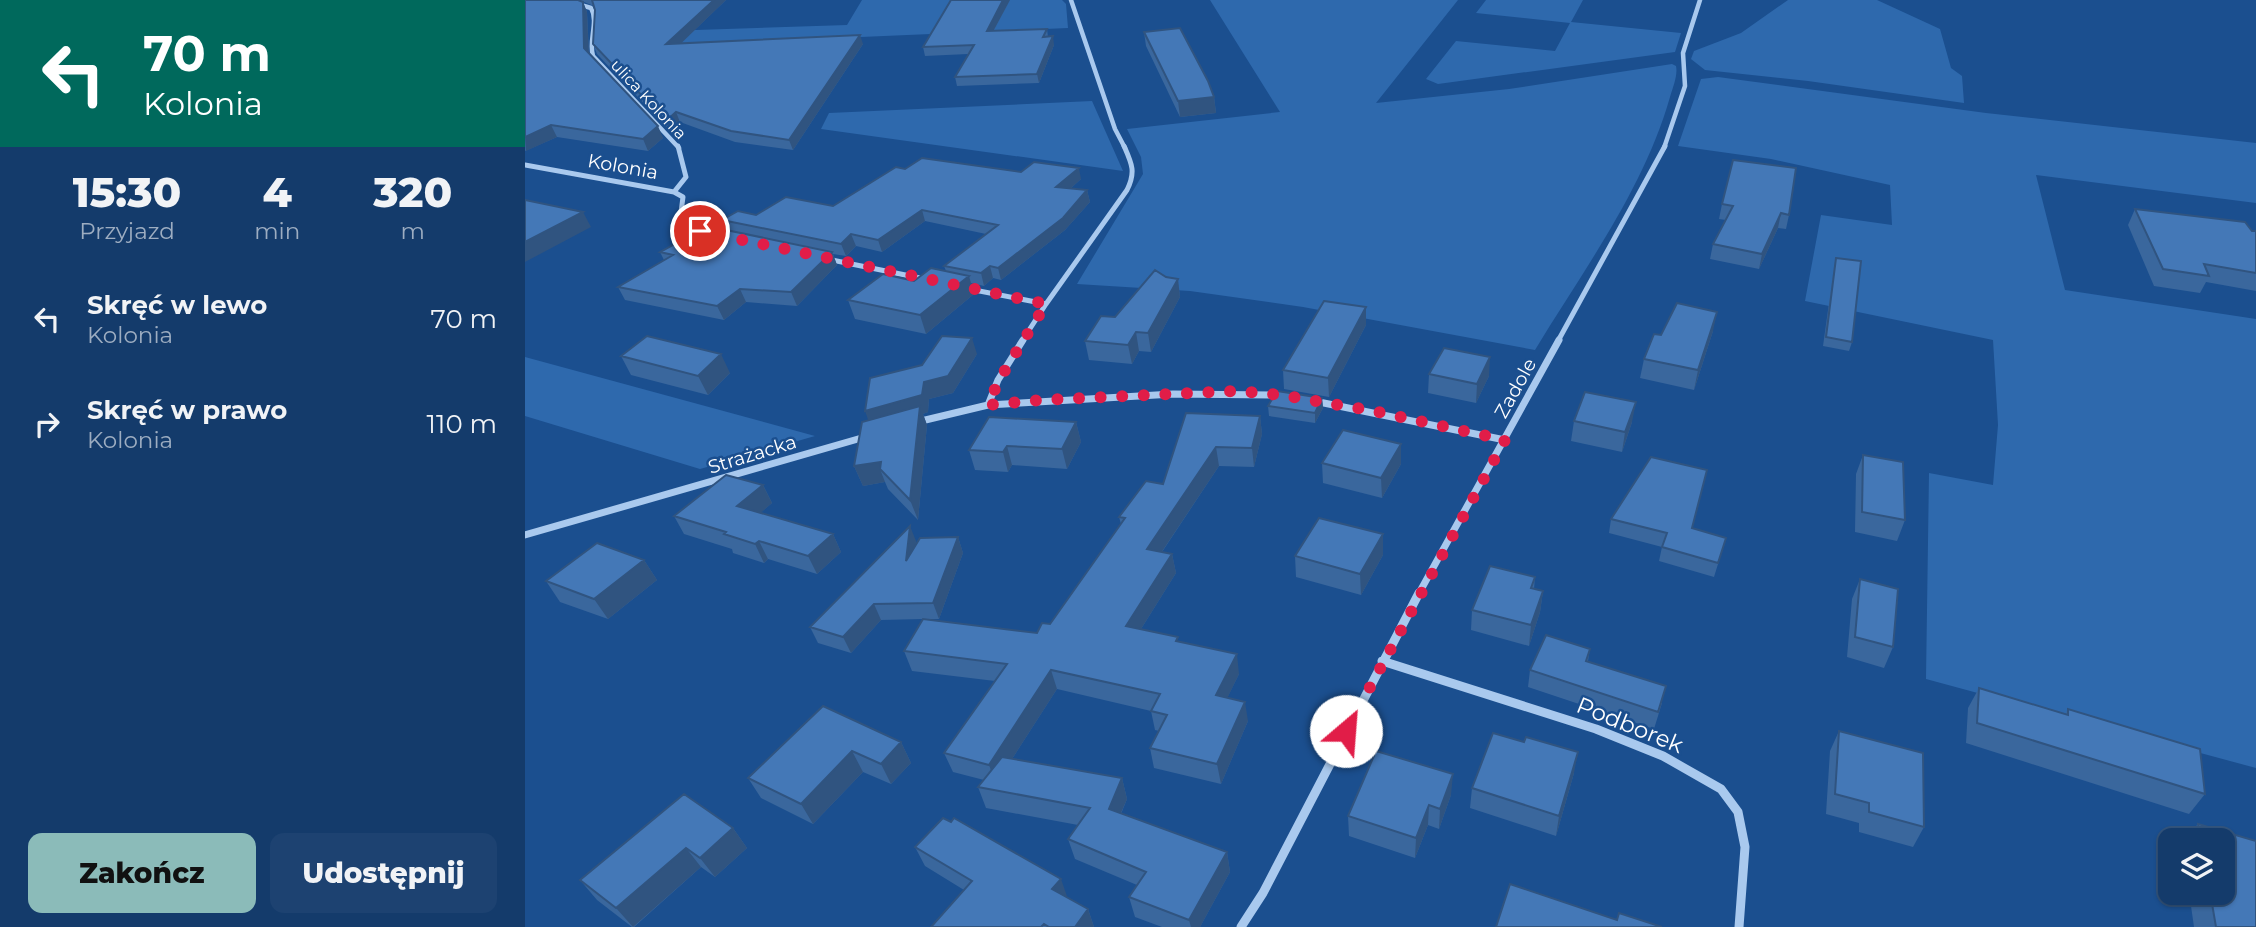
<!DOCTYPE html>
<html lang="pl">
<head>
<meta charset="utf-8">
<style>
  body { margin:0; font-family:Montserrat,sans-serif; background:#1d4271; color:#f1f3f6; height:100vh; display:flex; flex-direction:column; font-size:26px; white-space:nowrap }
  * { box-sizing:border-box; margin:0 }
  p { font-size:23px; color:#9dadc1 }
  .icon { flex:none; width:38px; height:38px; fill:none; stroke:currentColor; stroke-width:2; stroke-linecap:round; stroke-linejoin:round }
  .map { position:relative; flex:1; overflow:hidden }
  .side { display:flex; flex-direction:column; background:#143b6b; width:525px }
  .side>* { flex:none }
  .top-card { background:#00695c; color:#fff; overflow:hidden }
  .controls { position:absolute; left:1633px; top:828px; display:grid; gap:14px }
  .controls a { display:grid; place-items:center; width:77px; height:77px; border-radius:14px; background:#143b6b; box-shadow:0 2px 5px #0004,0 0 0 2px #33557e; font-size:35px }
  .pin { position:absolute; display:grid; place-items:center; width:60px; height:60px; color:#fff; margin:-30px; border:4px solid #fff; border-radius:50%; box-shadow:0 2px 7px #0007 }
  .me { position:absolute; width:77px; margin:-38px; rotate:27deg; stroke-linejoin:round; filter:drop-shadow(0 0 5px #0008) }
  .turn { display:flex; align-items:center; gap:24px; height:147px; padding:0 28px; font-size:32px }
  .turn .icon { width:91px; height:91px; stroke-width:2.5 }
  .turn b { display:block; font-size:49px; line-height:60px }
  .eta { display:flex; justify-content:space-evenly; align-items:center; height:119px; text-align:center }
  .eta b { font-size:42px; font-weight:800; line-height:49px }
  .button { display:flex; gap:14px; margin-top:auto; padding:14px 28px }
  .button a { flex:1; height:80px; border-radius:14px; background:#8bbbb9; color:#111; font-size:28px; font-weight:800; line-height:80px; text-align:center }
  .button a+a { background:#1d4271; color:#f1f3f6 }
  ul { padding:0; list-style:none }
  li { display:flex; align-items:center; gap:21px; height:105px; padding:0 28px }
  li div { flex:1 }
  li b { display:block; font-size:26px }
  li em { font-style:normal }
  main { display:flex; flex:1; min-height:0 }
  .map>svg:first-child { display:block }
</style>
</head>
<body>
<main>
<section class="side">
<div class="top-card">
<div class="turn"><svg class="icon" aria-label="left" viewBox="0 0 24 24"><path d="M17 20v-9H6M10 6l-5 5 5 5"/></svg><div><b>70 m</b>Kolonia</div></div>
</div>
<div class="eta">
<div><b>15:30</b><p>Przyjazd</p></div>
<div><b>4</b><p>min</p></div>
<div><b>320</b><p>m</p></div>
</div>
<ul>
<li><svg class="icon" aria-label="left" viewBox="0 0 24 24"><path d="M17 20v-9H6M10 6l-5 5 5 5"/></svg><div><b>Skręć w lewo</b><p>Kolonia</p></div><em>70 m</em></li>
<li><svg class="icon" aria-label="right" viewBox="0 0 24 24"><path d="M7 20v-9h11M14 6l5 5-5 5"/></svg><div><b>Skręć w prawo</b><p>Kolonia</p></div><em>110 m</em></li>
</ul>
<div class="button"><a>Zakończ</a><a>Udostępnij</a></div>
</section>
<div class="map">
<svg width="1731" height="927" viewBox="0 0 1731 927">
  <rect width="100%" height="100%" fill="#1b4f8f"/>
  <!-- green -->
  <path fill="#2e69ad" d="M337,0H537L541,4L543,28L85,48L80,33L322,25Z
    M685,0H933L851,103L984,89L1147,64L1151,66C1153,75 1148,87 1145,97C1119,189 1059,269 1010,350L778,307L665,291L552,284L618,174L616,157L602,129L755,112Z
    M961,0H1058L1046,22L1156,33L1150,52L913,84L901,79L931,41L1030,51L1045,23L951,13Z
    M1263,0H1352L1415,29L1426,68L1437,76L1439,103L1283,81L1180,70L1166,59L1169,51L1216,33Z
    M1193,77L1461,113L1731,143V203L1511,175L1540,290L1731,319V768L1401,679L1404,473L1468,485L1473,425L1468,340L1280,301L1296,215L1367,225L1365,185L1246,159L1153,146L1176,79Z
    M567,101L598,171L296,129L304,113Z
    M0,357L290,436L175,469L0,416Z"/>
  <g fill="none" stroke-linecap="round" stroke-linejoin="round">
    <!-- street-far3 -->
    <path stroke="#a9c9ee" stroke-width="4.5" d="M39,0L66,8C74,22 63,41 68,56L154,148
      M546,0L590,129L600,148
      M1139,148L1160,86L1158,53L1175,0"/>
    <!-- street-far2 -->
    <path stroke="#a9c9ee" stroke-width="5" d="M0,165L149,192L158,197L155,220L160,225L181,233
      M149,192L161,177L153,146
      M302,259L400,279
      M439,288L521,304L497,341
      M521,304L602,190C611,172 607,164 599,146
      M1033,341L1140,146"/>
    <!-- street-far1 -->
    <path stroke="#a9c9ee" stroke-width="7" d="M498,340L473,380L463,405L648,394L756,395
      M789,401L980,440
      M392,422L463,405
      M0,535L340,437
      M893,595L1034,340"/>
    <!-- street -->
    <path stroke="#a9c9ee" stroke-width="9" d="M857,661L1071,729L1138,756L1196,789L1213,812L1220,847L1214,927
      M716,927L738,893L894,593"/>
  </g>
  <!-- wall -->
  <path fill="#3a679d" d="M0,0L58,2L62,12L64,53L138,138L123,151L32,137L0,151Z
    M54,0H201L156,43L338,44L268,150L210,142L155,122L145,131L72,54L68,44L70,10L69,6Z
    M485,0L469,30L522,29L523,37L529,45L514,83L432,86L430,77L443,54L400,56L398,47Z
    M619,32L689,97L691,113L655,117L621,46Z
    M380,169L496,172L556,179L545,189L562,190L565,202L540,230L476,280L468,278L459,286L446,283L449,294L401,334L330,319L323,300L421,271L419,266L461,234L400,221L357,252L331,246L321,256L308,254L312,265L272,306L221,302L199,320L100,300L93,287L139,260L135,252L201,230L197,220L308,206Z
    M1197,204L1264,215L1261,229L1253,228L1234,269L1185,259L1188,244L1201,220L1194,219Z
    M1610,209L1731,231V291L1681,282L1675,293L1629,286L1603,225Z
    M1311,258L1327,342L1324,351L1298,346L1309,267Z
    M641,277L653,279L655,297L626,352L614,351L607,364L564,360L560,341Z
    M841,307V325L804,397L759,389L758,370Z
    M1188,331L1169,390L1115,378L1119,359Z
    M452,354L428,393L404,399L403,412L398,414L402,425L393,520L363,489L360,482L338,486L329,466L343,420Z
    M96,356L205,373L183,395L106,375Z
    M904,374L964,376L951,403L903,393Z
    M797,398L798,408L790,423L744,416L743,406Z
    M735,416L737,434L729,467L694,466L637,552L647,554L651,573L616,629L654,642L714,674L702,698L723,721L696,784L629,768L625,748L634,731L630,730L626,711L532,689L487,759L597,778L602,799L596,814L702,852L705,872L675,927H637L610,917L604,897L612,885L550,859L543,839L553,825L461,808L453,787L459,780L428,772L419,753L470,681L387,671L379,651L398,619L356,620L326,653L293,643L285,627L391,541L390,545L433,537L438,553L414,619H398L512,633L525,624L596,524L594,517Z
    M1049,421L1107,422L1097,452L1046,441Z
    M551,422L556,442L542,469L487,465L483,472L450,470L444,450Z
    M1338,455L1380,520L1372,541L1330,532L1331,474Z
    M797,463L876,464L857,498L798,483Z
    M238,485L247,503L235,513L308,534L316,552L292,574L243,559L239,563L208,553L207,549L159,534L149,516Z
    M1086,519L1167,528L1201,538L1189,577L1134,561L1137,547L1084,533Z
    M858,534V555L836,595L771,577L770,556Z
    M119,560L132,580L83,619L35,602L21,581Z
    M1010,577L1009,589L1018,591L1015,612L1004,646L946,630L947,610Z
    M1335,579L1368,647L1359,668L1322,657L1327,599Z
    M1065,649L1063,661L1137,703L1129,729L1003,687L1005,670Z
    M1454,688L1540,714L1543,709L1680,794L1664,814L1441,743L1443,708Z
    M298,706L376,742L386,763L366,784L338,772L288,824L236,798L223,778Z
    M1314,731L1399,827L1388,847L1334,832V823L1301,814L1305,751Z
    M1049,773L1031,836L945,808L947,788Z
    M926,795L914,829L903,825L890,858L824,836L823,816Z
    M1673,824L1731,841V927H1669L1664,892H1698V840H1659Z
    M208,828L222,848L190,877L176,867L109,927H107L72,900L55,880Z
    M390,847L542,897L563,909L569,927H406L439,890L400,866Z"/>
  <!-- shaded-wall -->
  <path fill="#305480" d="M189,0H201L145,54L141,44Z
    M478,0H485L464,39L462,31Z
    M58,2L62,12L64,59L59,48Z
    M335,35L338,44L268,150L264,140Z
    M528,36L529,45L514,83L512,74Z
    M689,97L691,113L655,117L653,101Z
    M151,112L155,122L145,131L141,121Z
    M26,125L32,137L1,151L0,137Z
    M133,126L138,138L123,151L118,139Z
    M554,168L556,179L534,199L531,187Z
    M562,190L565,202L540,230L476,280L473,268Z
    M397,210L400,221L357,252L353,240Z
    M58,212L66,227L0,262V242Z
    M1256,213L1253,228L1234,269L1237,254Z
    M326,234L331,246L321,256L316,244Z
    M307,252L312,265L272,306L266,292Z
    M465,266L468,278L459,286L456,273Z
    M444,276L449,294L401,334L395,315Z
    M653,279L655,297L626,352L623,333Z
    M215,289L221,302L199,320L192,306Z
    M841,307V325L804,397L803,378Z
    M1192,312L1188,331L1169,390L1173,370Z
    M611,332L614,351L607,364L603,345Z
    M447,338L452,354L428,393L404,399L403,412L398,414L402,425L393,520L385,500L346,428L340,411L399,382Z
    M196,354L205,373L183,395L173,376Z
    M965,357L964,376L951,403L952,384Z
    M797,398L798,408L790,423V413Z
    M1111,402L1107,422L1097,452L1100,432Z
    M735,416L737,434L729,467L727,448Z
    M551,422L556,442L542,469L537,449Z
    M876,444V464L857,498L856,478Z
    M482,446L487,465L483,472L478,452Z
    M691,447L694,466L626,568L622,549Z
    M356,462L355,469L360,482L338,486L329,466Z
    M238,485L247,503L222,525L212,506Z
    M385,526L391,541L387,577L381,561Z
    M308,534L316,552L292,574L283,556Z
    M858,534V555L836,595L835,574Z
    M433,537L438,553L414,619L408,603Z
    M234,541L243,559L239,563L230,544Z
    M647,554L651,573L606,645L601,626Z
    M119,560L132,580L83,619L69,599Z
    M1018,591L1015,612L1004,646L1006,625Z
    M349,604L356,620L326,653L318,637Z
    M712,654L714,674L694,715L691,695Z
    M526,670L532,689L471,784L464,765Z
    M720,702L723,721L696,784L692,764Z
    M376,742L386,763L366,784L356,764Z
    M327,751L338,772L288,824L276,804Z
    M1053,752L1049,773L1031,836L1034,816Z
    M928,774L926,795L914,829L915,809Z
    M597,778L602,799L589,829L584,809Z
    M904,805L903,825L890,858L891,838Z
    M208,828L222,848L190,877L175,858Z
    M161,848L176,867L108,927L91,908Z
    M702,852L705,872L675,927H666L664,920Z
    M536,879L543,899L527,889Z
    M563,909L569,927H550Z"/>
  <!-- building -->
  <path fill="#4478b7" stroke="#305480" stroke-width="2" d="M0,0H53L58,2L59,48L133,126L118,139L26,125L0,137Z
    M67,0H189L141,44L335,35L264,140L206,131L151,112L141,121L68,44L70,10Z
    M426,0H478L462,31L522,29L518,37L528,36L512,74L430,77L449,45L398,47Z
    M655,28L683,81L689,97L653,101L619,32Z
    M397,158L496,172L509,162L554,168L531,187L562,190L538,218L473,268L465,266L456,273L419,266L473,225L397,210L353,240L326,234L316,244L197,220L213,211L231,215L261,197L308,206L371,167L380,169Z
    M1208,160L1271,168L1264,215L1256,213L1237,254L1188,244L1208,206L1197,204Z
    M0,200L58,212L0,242Z
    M1610,209L1720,222L1727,231H1731V273L1679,264L1684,276L1638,269Z
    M182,226L307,252L266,292L215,289L192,306L93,287L148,255L135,252Z
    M1311,258L1336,261L1327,342L1301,337Z
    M406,268L444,276L395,315L323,300L358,274L389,281Z
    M630,270L641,277L653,279L623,333L611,332L603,345L560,341L576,316L590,317Z
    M799,301L841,307L803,378L758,370Z
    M1152,303L1192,312L1173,370L1119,359L1129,334L1136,335Z
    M122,336L196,354L173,376L96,356Z
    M417,336L447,338L423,376L399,382L397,395L340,411L345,378L397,365Z
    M919,348L965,357L952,384L904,374Z
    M752,391L797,398L790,413L743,406Z
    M1060,392L1111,402L1100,432L1049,421Z
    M395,406L385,500L355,469L356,462L329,466L337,422Z
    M661,413L735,416L727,448L691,447L622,549L647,554L601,626L653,637L651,641L712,654L691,695L720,702L692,764L625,748L642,715L626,711L635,694L526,670L464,765L419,753L482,664L379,651L398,619L512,633L517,623L525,624L600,518L594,517L621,481L638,484Z
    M464,417L551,422L537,449L482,446L478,452L444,450Z
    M818,430L876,444L856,478L797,463Z
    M1338,455L1378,462L1380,520L1337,512Z
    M1126,457L1182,470L1167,528L1201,538L1193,563L1137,547L1142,533L1086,519Z
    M201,475L238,485L212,506L308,534L283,556L234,541L230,544L199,534L201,532L149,516Z
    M794,518L858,534L835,574L770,556Z
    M385,526L381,561L395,538L433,537L408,603L349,604L318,637L285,627Z
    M72,543L119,560L69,599L21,581Z
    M965,566L1010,577L1006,588L1018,591L1006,625L947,610Z
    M1335,579L1373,589L1368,647L1330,637Z
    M1021,635L1065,649L1061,661L1141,686L1133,712L1005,670Z
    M1454,688L1543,715V709L1675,749L1680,794L1452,723Z
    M298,706L376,742L356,764L327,751L276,804L223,778Z
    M1314,731L1398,753L1399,827L1344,812V803L1310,794Z
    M968,733L999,742L1001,737L1053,752L1034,816L947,788Z
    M851,751L928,774L915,809L904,805L891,838L823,816Z
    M477,757L597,778L584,809L702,852L664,920L604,897L621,872L543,839L565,808L453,787Z
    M159,794L208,828L175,858L161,848L91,908L55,880Z
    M418,818L426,822L429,818L536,879L527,889L563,909L550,927H524L519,924L516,927H406L447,881L390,847Z
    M1673,824L1731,841V927H1691L1685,892H1698V840H1676Z
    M985,884L1092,920L1094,913L1137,927H971Z"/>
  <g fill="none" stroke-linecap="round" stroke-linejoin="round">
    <!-- route -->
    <path stroke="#e11d48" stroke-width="12" stroke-dasharray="0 21.6" d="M175,231L521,304L474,380L463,405L515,400L713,391L756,395L849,411L980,440L821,731"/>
  </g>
  <g text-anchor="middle" stroke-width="5" stroke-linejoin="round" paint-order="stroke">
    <!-- far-street labels -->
    <g font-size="16" fill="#fff" stroke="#1b4f8f">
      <text transform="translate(124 99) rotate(47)" y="6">ulica Kolonia</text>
    </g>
    <!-- street labels -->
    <g font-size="19" fill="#fff" stroke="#1b4f8f">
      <text transform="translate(98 166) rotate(10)" y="7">Kolonia</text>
      <text transform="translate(990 388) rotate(-61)" y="7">Zadole</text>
      <text transform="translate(227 454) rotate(-17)" y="7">Strażacka</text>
    </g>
    <!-- near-street labels -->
    <g font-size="23" fill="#fff" stroke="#1b4f8f">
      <text transform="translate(1105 725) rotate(22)" y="8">Podborek</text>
    </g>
  </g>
</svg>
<div class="controls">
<a><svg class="icon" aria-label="layers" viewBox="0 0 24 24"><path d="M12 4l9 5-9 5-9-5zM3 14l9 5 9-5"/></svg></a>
</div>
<div class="pin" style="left:175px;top:231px;background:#d93025"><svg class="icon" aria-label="arrive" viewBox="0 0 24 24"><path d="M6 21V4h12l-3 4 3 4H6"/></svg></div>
<svg class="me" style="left:821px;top:731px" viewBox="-20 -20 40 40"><circle r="19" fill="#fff"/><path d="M0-13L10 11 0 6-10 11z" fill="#e11d48"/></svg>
</div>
</main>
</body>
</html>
